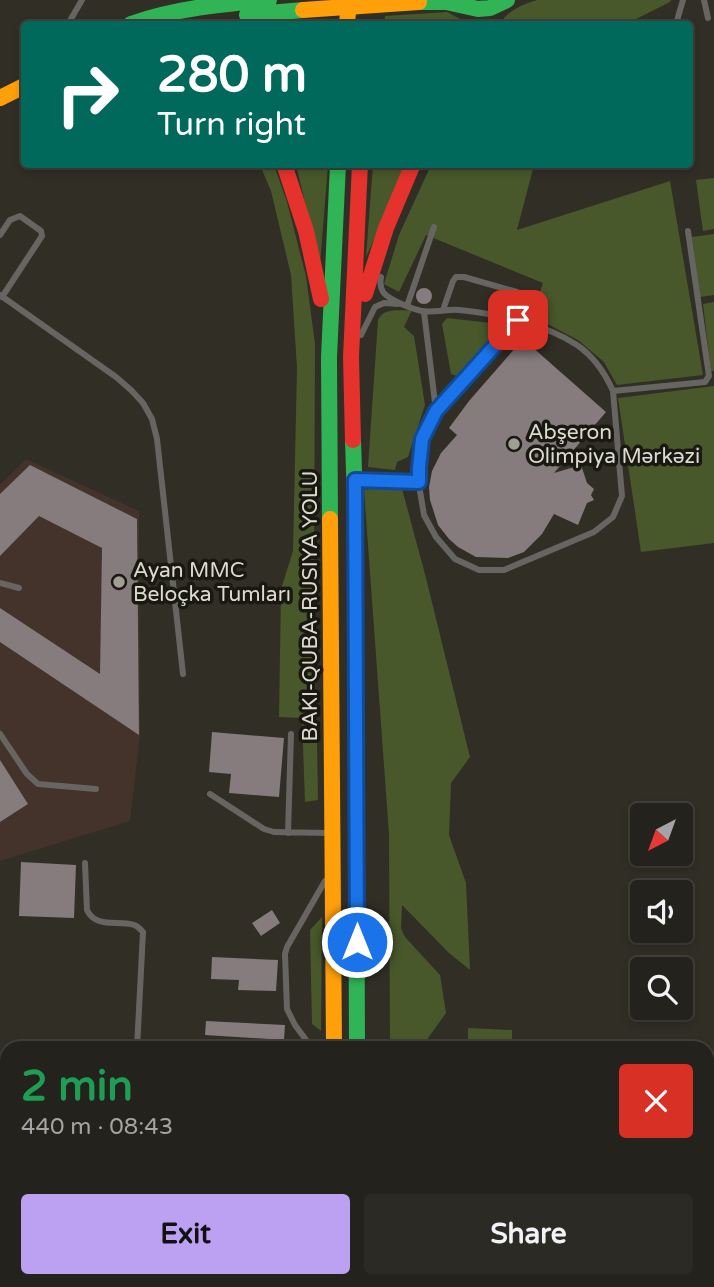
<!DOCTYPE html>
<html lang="en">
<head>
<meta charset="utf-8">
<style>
  body { margin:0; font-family:"Varela Round",sans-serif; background:#2c2a25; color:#f1f3f6; height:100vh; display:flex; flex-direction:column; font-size:26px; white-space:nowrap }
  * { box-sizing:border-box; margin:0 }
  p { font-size:23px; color:#a3a4a3 }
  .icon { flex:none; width:38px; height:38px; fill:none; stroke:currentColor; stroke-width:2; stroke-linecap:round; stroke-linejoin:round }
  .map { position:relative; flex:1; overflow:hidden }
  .drawer { position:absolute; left:0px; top:1041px; width:714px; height:247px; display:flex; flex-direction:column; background:#24221c; border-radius:21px 21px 0 0; box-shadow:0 4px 10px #0003,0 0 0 2px #413f3b }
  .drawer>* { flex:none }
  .guide { position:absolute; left:21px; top:21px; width:672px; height:147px; border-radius:7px; box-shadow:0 4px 10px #0003,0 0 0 2px #413f3b; background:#00695c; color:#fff; overflow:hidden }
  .needle { width:46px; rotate:221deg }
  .tools { position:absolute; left:630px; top:803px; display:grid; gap:14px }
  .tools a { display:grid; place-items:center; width:63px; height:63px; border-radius:7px; background:#24221c; box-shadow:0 4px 10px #0003,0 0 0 2px #413f3b; font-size:35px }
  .pin { position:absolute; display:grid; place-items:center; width:60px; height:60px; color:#fff; margin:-30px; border-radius:14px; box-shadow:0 4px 10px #0006 }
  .me { position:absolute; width:77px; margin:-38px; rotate:0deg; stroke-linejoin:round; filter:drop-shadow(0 0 5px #0008) }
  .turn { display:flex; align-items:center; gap:24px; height:147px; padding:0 21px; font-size:32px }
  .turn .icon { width:91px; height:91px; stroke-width:2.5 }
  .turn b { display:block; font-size:49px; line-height:60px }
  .round { display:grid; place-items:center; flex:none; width:74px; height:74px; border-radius:7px; background:#2c2a25 }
  .head { display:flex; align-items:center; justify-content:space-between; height:119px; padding:0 21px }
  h1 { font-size:42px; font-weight:700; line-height:52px; color:#1e9e55 }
  .primary-button { display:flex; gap:14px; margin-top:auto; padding:14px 21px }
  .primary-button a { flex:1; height:80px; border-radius:7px; background:#bca0f2; color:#111; font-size:28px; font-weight:700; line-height:80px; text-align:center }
  .primary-button a+a { background:#2c2a25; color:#f1f3f6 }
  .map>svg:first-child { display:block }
</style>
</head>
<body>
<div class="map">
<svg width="714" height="1287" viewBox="0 0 714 1287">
  <rect width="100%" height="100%" fill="#302e25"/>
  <!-- industrial -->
  <path fill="#43332a" d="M26,459L139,511L140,735L130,821L0,861V485Z"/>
  <!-- green -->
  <path fill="#48582a" d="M537,0H671L670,2L626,24H500C507,11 523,4 537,0Z
    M447,12L462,20L465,24H384L385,16Z
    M260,165H274L287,202L306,276L315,344L314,569L318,800L305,802L302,718L279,717L281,589L293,551L297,368L291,275L271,191Z
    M296,165H328L320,265Z
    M373,165H408L366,257Z
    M431,165H534L517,230L670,181L703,375L617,385L604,362L578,340L532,316L543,283L426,235L399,292L384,284L399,235Z
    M714,178V229L703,231L696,180Z
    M714,234V295L700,297L692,237Z
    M714,302V371H711L703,304Z
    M412,310L404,327L414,336L425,405L408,457L397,462L395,470L368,467L378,320C383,307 400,311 412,310Z
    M447,318L491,323L497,331L460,377L451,374L442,324Z
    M714,386V543L641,552L618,398Z
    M401,485L426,578L470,757L451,783L449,835L466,883L470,970L449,953L402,905L401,928L405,937L440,975L446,1013L421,1048H390L389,834L364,490Z
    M322,917L321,1031L312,1024L310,930Z
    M468,1028L512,1030V1048H468Z"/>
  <!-- building -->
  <path fill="#867b7d" d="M416 296a8 8 0 1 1 16 0a8 8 0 1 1-16 0Z
    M523,339L606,412L554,473L581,465L587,483L594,489L591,495L594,500L587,503L578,525L554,514L542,534L524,552L508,558L476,557L458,547L449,539L438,525L430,500L429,487L432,471L441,453L457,435L449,428L469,401Z
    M30,465L137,519L139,735L0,642V608L100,674L102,548L39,516L0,556V494Z
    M212,732L284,738L279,797L229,793L231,774L209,772Z
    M0,760L28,804L0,822Z
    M21,862L76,865L74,918L19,916Z
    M272,910L280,923L261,936L252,923Z
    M212,957L278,960L276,991L238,990L239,980L211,979Z
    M206,1021L285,1025L284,1040L205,1035Z
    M209,1043L280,1046V1048H209Z"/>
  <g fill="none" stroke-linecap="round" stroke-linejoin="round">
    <!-- lane -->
    <path stroke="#676561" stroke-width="6" d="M704,0L708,18
      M68,24L82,0
      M676,24L683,0
      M0,235L10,220L20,216L41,231L42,236L2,297
      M381,277C380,282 380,287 383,292C389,300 412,309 422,311C433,313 447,309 459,310C497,314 545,324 577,345C593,356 605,373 613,391L622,496L613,517L594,532L504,570H479L455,559L436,537L424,515L420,491L419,468L422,439L436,411L518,320
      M0,295L116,377L131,390L143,403L152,419L157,439L183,674
      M407,306L434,227
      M443,310L453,281L456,277H464L517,292
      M424,312L436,411
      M361,335L375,307L384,303L398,304
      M613,391L705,382L709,376L688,231
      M358,480L419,482
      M0,583L19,588
      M0,734L27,774L38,784L96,789
      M210,794L264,829L274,832L327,833
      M288,833L291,734
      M85,863L87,910C96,929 118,920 134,925C138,926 141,930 143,932L137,1048
      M312,1048L295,1025L287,1009L285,954L287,947L325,881
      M0,1121L7,1119
      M707,1173L714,1178"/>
    <!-- fast -->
    <path stroke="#30b455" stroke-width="16" d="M419,2H446L478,9L490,8
      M490,8L507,0
      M247,15L303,10
      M131,24C176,8 222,4 269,0
      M353,440L355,504L357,1048
      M330,519L329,357L338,164"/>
    <!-- slow -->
    <path stroke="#ff9f0a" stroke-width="16" d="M347,24L349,0
      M0,98L24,86
      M330,519L334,1048
      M335,1281V1287
      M358,1281V1287"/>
    <!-- jam -->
    <path stroke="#e5322d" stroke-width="16" d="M284,164L306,231L321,299
      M365,294L386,228L413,164
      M353,440L351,357L360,164"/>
    <!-- slow-bridge -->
    <path stroke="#ff9f0a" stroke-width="16" d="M303,10L419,2"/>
  </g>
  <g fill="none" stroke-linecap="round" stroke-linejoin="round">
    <!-- route casing -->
    <g stroke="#114b97" stroke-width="18">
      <path id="route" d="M357,942L355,480L419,482V468L422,439L436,411L518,320"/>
    </g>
    <!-- route -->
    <use href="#route" stroke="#1a73e8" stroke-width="12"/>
  </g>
  <!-- markers -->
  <g fill="#a09e95" stroke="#1a1911" stroke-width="2.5">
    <circle cx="514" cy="444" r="7"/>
    <circle cx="119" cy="582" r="7"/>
  </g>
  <g text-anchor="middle" stroke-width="7" stroke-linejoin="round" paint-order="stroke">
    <!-- poi labels -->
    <g font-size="21" fill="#dddbd1" stroke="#1a1911" text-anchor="start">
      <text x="528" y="439">Abşeron<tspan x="528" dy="24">Olimpiya Mərkəzi</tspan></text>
      <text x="133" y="577">Ayan MMC<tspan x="133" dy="24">Beloçka Tumları</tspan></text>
    </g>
    <!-- street labels -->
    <g font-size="21" fill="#dddbd1" stroke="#1a1911">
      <text transform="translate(310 606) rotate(-90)" y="7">BAKI-QUBA-RUSIYA YOLU</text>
    </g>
  </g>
</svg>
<div class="tools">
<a><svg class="needle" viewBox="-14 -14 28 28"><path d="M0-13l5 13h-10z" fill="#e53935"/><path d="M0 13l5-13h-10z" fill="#a3a4a3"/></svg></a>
<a><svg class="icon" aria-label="sound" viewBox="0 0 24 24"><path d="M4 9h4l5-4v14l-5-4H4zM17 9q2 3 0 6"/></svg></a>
<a><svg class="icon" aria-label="search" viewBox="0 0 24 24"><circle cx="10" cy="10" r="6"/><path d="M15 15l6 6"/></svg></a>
</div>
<div class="pin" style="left:518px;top:320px;background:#d93025"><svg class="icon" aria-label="arrive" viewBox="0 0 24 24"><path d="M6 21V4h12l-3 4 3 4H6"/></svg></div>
<svg class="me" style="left:357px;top:942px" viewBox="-20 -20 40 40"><circle r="17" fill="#1a73e8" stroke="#fff" stroke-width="3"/><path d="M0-11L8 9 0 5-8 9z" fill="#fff"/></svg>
<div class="guide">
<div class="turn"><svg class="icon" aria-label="right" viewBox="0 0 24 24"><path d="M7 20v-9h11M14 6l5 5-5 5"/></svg><div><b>280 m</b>Turn right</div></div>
</div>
<section class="drawer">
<div class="head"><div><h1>2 min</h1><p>440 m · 08:43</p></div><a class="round" style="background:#d93025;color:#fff"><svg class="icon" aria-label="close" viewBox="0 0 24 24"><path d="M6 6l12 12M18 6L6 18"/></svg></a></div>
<div class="primary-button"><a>Exit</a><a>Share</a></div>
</section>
</div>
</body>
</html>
